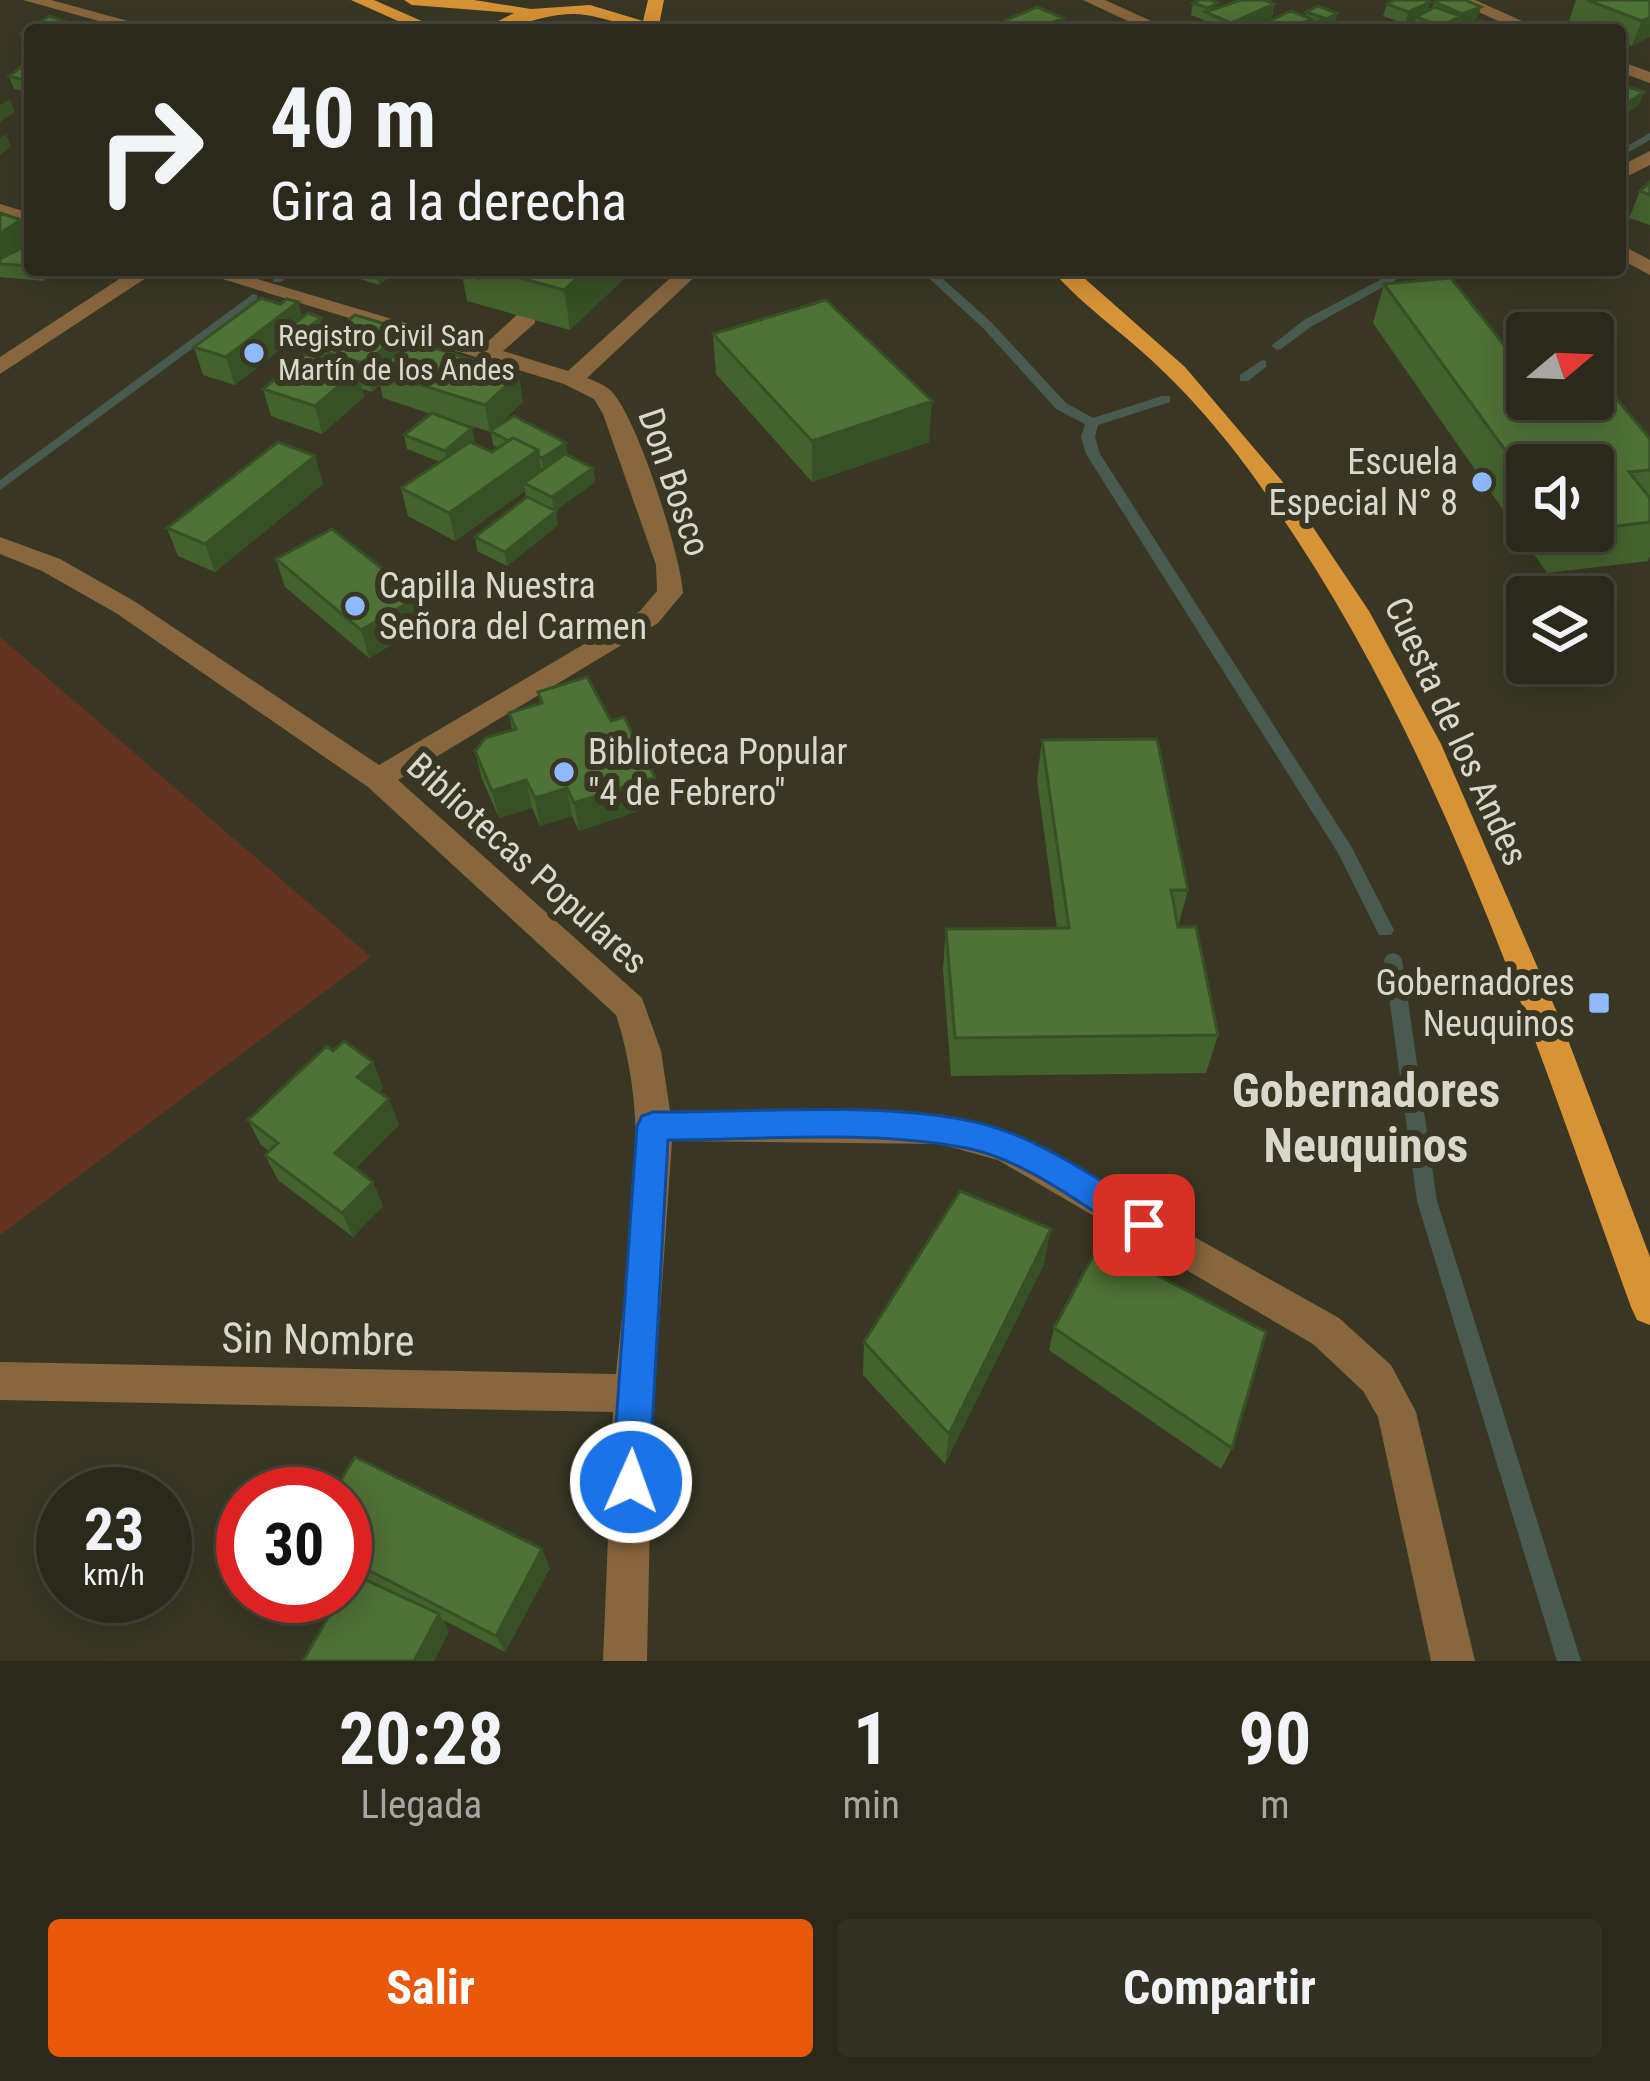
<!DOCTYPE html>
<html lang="es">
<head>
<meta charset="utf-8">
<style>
  body { margin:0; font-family:"Roboto Condensed",sans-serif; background:#333124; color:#f1f3f6; height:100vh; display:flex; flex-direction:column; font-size:45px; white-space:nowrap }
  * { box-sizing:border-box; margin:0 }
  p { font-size:39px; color:#a6a6a3 }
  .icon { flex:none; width:66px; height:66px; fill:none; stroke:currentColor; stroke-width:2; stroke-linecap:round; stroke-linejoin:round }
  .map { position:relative; height:1661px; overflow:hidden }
  .sheet { display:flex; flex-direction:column; background:#2b291b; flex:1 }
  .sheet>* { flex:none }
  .guide { position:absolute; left:24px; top:24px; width:1602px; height:252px; border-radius:12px; box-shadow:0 6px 30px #0003,0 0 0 3px #47453a; background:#2b291b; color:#f1f3f6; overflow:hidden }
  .needle { width:78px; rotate:71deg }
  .fabs { position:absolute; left:1506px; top:312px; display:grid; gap:24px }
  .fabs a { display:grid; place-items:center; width:108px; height:108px; border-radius:12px; background:#2b291b; box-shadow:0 6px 30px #0003,0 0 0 3px #47453a; font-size:60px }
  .speed { position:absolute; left:36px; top:1467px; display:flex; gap:24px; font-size:60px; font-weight:700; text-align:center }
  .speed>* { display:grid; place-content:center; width:156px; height:156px; border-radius:50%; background:#2b291b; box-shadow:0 6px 30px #0003,0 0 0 3px #47453a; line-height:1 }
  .speed small { font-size:30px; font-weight:400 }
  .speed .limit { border:18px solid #d22; background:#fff; color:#111 }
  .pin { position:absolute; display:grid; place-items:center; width:102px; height:102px; color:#fff; margin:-51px; border-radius:24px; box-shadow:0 6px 18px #0006 }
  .me { position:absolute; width:132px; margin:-66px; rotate:2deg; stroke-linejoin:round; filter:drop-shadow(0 0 9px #0008) }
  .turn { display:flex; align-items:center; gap:42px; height:252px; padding:0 48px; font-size:54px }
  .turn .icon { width:156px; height:156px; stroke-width:2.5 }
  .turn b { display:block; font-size:84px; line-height:102px }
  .eta { display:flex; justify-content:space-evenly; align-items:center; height:204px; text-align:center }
  .eta b { font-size:72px; font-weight:700; line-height:84px }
  .action { display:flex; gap:24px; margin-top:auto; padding:24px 48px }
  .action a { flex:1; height:138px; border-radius:12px; background:#ea580c; color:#fff; font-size:48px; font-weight:700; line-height:138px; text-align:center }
  .action a+a { background:#333124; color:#f1f3f6 }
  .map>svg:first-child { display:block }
</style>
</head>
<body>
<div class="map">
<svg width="1650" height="1661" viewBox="0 0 1650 1661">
  <rect width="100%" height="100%" fill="#393724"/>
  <!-- green -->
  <path fill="#643221" d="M0,637L371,957L0,1235Z"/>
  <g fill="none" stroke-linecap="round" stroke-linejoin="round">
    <!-- stream -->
    <path fill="#495b51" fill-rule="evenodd" d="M1650,133V140L1620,157V150Z
      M283,270H296L281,282H273V278Z
      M920,270H933L991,322L1066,403L1093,418L1162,396H1170V402L1098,425L1095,437L1100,454L1351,846L1394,930L1391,935H1379L1338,853L1086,454L1081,437L1085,424L1056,409L983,328Z
      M1399,270H1414L1312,326L1281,349L1277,350L1271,346L1304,320Z
      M253,294L257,295V301L0,490V480Z
      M1262,360L1266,361V367L1248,381H1240V375Z
      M1393,953L1399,955L1402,960L1437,1201L1581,1661H1557L1417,1201L1384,960L1387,955Z"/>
    <!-- minor -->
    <path fill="#88663e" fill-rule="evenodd" d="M23,0H51L161,30H131Z
      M1083,0H1105L1171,30H1147Z
      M1452,0H1475L1542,30H1518Z
      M1620,61L1650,72V83L1620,72Z
      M1650,151V165L1620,180V166Z
      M0,204L30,213V225L0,216Z
      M1620,244L1650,260V275L1620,259Z
      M133,270H158L0,374V357Z
      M193,270H227L483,346L519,313H535V323L503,351L568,371L679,270H702L587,378C595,381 605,385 611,391C637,416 681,556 683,593L658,623L398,780L642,998L661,1051L670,1111L940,1114L1007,1132L1339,1318L1391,1365L1416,1412L1475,1661H1431L1378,1417L1363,1391L1313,1344L998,1160L940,1144L672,1141L652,1426L647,1661H603L613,1412L0,1400V1362L616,1374C627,1254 655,1133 616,1015L368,787L116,613L42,571L0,554V537L60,559L134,601L379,765L640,611L657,591L656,565L603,414L594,399L564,384Z"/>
    <!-- major -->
    <path fill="#d79336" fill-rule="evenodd" d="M351,0H374L442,30H418Z
      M404,0H474L531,9L590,5L643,21L648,0H664L658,30C628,30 605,15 574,14C541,14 513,30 481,30L514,13L412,5Z
      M1052,270H1075L1185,367L1282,481L1369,611L1441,744L1562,1024L1650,1257V1325L1637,1320L1631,1307C1530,1028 1439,739 1266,494C1238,453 1202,409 1167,375C1131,338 1085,309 1052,270Z"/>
  </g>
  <!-- wall -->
  <path fill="#44622e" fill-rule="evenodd" d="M1238,0H1272L1268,2L1274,4L1272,17L1240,30H1216L1203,24L1204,20L1191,15L1193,3L1217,8L1239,1Z
    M1576,0H1650L1632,46L1620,41V30H1593L1569,21Z
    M1430,2L1428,11L1432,8L1434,2L1481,7L1477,19L1458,26L1454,30L1412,29L1415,20L1405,24L1383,16L1387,4Z
    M1306,12L1337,13L1335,26L1343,30H1261L1262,24L1305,16Z
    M49,16L30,30V47L26,46L22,33Z
    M1063,18L1062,30H1005L1006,20Z
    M24,65L28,92L14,89L9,76Z
    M1650,182V225L1629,218L1640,191Z
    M0,213L21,220L30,242V270H49L44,281L0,277Z
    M332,270H398L379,285Z
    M466,270H633L570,330L467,301L462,274Z
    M1384,284L1527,399L1650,439V556L1648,561L1547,573L1373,323ZM1527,465H1593V531H1527Z
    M302,317L325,331L302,349L288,343L235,385L203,375L194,347Z
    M405,330L408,344L523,402L497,426L566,443L567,455L593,468L595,482L555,511L558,525L507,566L477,551L475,537L526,497L525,491L455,541L408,516L401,488L440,462L407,449L404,435L431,414L383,398L380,385L372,392L362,389L364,397L322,434L271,416L263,389L316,357L314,348ZM458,422L491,432L493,445L499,448L492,452L473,443L475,442L472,428Z
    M713,334L929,442L812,482L716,374Z
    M315,456L323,484L215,572L178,556L167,528Z
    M276,559L418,597L425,625L369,658L285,587Z
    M538,692L611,721L655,777L659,804L579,831L572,816L540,826L532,808L499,818L482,779L475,751L512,730L509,713L540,703Z
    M1042,740L1188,890L1178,927L1218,1035L1206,1073L951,1076L943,969L946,929L1057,928L1037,780Z
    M333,1051L373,1062L383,1088L379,1092L399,1125L355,1169L373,1182L383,1206L353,1237L278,1180L265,1155L269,1151L261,1145L248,1120Z
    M1044,1264L945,1464L863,1375L864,1342Z
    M1054,1328L1232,1448L1221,1469L1049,1350Z
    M345,1494L550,1568L505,1652L443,1620L449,1631L434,1661H303L353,1574L345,1570Z"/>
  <!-- shaded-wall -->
  <path fill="#375026" d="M1430,2L1427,14L1416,17L1415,20L1405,24L1408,12Z
    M1274,4L1272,17L1240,30H1230L1231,23Z
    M1481,7L1477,19L1458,27L1462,14Z
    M1337,13L1335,26L1324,30L1327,19Z
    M1461,16L1457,28L1440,30L1441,26Z
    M1650,17V37L1632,46L1642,21Z
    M1063,18L1062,30H1035Z
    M1312,19L1310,28L1307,27V30H1286Z
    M30,76V91L28,92L23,80Z
    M1644,92L1639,105L1620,118V108Z
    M10,99L15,112L0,122V105Z
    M6,134L11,147L0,155V138Z
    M21,220L30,242V248L0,264V233Z
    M40,270H49L44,281Z
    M375,270H398L379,285Z
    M586,270H633L570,330L564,290Z
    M298,302L306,329L321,318L325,331L302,349L298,335L284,331L288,343L235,385L226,357Z
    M405,330L411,358L376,371L380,385L372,392L365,364Z
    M358,370L364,397L322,434L315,406Z
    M519,374L523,402L490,433L485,405Z
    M932,401L929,442L812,482V441Z
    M472,428L475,442L448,465L445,451Z
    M566,443L568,457L544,473L542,458Z
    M538,450L542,478L524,483L525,491L455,541L449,513Z
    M315,456L323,484L215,572L205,544Z
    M593,468L595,482L554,512L552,497Z
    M556,511L558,525L507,566L505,552Z
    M418,597L425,625L369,658L361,630Z
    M655,777L659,804L579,831L574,803Z
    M526,780L532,808L499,818L492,791Z
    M567,788L572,816L540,826L535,798Z
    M373,1062L383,1088L367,1102L357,1077Z
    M389,1099L399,1125L346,1178L335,1153Z
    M373,1182L383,1206L353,1237L342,1213Z
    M1051,1229L1044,1264L945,1464L949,1434Z
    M542,1549L550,1568L505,1652L496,1636Z
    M439,1614L449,1631L434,1661H414Z"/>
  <!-- building -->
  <path fill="#4f7236" stroke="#375026" stroke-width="3" d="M1200,0H1210L1218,3L1207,8L1193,3Z
    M1241,0H1264L1274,4L1231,23L1205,12Z
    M1394,0H1426L1430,2L1408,12L1387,4Z
    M1439,0H1465L1481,7L1462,14L1434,2Z
    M1587,0H1650V17L1642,21Z
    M1318,6L1337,13L1327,19L1306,12Z
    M1037,7L1063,18L1035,30H1028L1006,20Z
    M1435,7L1461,16L1441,26L1416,17Z
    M1291,11L1312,19L1286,30H1277L1262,24Z
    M49,16L72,24L61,30L44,29L30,30V35L22,33Z
    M1322,20L1343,29L1315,30L1307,27Z
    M1480,21L1505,30H1482L1471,26Z
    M1387,23L1407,30H1373Z
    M24,65L30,67V76L23,80L9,76Z
    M1620,84L1644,92L1620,108Z
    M1650,182V195L1640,191Z
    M0,213L21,220L0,233Z
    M27,245H30V266L0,264V259Z
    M466,270H478L479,279L462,274Z
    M491,270H586L564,290Z
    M1451,278L1527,374V399H1593V395L1612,393L1650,439V470L1629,472L1650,498V522L1593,529V465H1527V480L1384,284Z
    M261,298L280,304L287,299L298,302L226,357L194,347Z
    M826,300L932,401L812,441L713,334Z
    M308,313L321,318L298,335L284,331Z
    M355,315L405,330L365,364L314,348Z
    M411,341L519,374L485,405L376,371Z
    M306,354L358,370L315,406L263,389Z
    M432,413L472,428L445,451L404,435Z
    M514,416L566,443L542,458L539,457L538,450L513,438L509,441L490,431Z
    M513,438L538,450L449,513L401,488L470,442L492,452Z
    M278,442L315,456L205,544L167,528Z
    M565,454L593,468L552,497L524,483Z
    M527,497L556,511L505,552L475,537Z
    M332,529L418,597L361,630L276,559Z
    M587,677L611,721L624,717L655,777L574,803L567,788L535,798L526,780L492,791L475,751L485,738L516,729L509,713L542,703L538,692Z
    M1157,739L1188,890H1171L1178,927H1196L1218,1035L955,1038L946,929L1069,928L1042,740Z
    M344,1041L373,1062L357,1077L389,1099L335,1153L373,1182L342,1213L265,1155L278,1143L248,1120L327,1046L333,1051Z
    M960,1191L1051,1229L949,1434L864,1342Z
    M1099,1245L1266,1332L1232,1448L1054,1328Z
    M355,1457L542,1549L496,1636L345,1558V1494H332Z
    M353,1574L439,1614L414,1661H303L340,1596H345V1588Z"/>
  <!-- route -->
  <path fill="#1a73e8" stroke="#114b97" stroke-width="3" d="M653,1112C750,1113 883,1101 975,1122C1039,1136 1100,1182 1156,1214L1160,1225L1156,1236L1144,1240L1132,1236C1083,1206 1028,1162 971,1149C877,1129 764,1140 668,1140L649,1482L644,1495L631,1501L618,1495L612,1482L637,1126L642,1116Z"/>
  <!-- markers -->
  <g fill="#8eb9fd" stroke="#393724" stroke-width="4.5">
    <circle cx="254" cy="353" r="12"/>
    <circle cx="1482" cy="482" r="12"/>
    <circle cx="355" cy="606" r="12"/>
    <circle cx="564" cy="772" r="12"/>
    <rect x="1587" y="991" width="24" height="24" rx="6"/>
  </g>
  <g text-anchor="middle" stroke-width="12" stroke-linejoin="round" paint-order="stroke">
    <!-- far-poi labels -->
    <g font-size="30" fill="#d9d8cc" stroke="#393724" text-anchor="start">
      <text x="278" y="346">Registro Civil San<tspan x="278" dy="34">Martín de los Andes</tspan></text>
    </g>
    <!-- poi labels -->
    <g font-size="36" fill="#d9d8cc" stroke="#393724" text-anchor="end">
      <text x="1458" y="474">Escuela<tspan x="1458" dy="41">Especial N° 8</tspan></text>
      <text x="379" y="598" text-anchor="start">Capilla Nuestra<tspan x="379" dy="41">Señora del Carmen</tspan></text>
      <text x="588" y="764" text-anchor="start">Biblioteca Popular<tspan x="588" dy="41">"4 de Febrero"</tspan></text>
      <text x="1575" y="995">Gobernadores<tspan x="1575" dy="41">Neuquinos</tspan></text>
    </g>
    <!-- street labels -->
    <g font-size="36" fill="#d9d8cc" stroke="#393724">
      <text transform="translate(675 482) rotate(71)" y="13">Don Bosco</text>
      <text transform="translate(1457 731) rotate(65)" y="13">Cuesta de los Andes</text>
      <text transform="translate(528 863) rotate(42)" y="13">Bibliotecas Populares</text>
    </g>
    <!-- near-street labels -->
    <g font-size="42" fill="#d9d8cc" stroke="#393724">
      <text transform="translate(318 1339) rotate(1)" y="15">Sin Nombre</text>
    </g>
    <!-- district labels -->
    <g font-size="48" font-weight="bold" fill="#d9d8cc" stroke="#393724">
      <text x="1366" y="1107">Gobernadores<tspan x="1366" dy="55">Neuquinos</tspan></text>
    </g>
  </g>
</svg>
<div class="fabs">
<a><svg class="needle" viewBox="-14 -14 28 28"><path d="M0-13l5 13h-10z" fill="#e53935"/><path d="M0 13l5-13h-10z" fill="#a6a6a3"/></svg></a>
<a><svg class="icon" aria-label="sound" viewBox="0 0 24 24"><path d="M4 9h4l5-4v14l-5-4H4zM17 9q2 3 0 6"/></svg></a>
<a><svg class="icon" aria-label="layers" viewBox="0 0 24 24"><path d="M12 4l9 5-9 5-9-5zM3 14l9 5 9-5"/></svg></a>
</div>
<div class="speed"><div>23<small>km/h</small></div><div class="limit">30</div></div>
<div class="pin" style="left:1144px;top:1225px;background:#d93025"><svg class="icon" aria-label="arrive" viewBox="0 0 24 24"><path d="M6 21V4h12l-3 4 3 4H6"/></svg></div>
<svg class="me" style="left:631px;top:1482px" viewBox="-20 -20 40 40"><circle r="17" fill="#1a73e8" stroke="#fff" stroke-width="3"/><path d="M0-11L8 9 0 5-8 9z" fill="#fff"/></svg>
<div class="guide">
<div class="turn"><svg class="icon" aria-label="right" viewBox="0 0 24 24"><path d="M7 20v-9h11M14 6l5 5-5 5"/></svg><div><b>40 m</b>Gira a la derecha</div></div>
</div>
</div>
<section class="sheet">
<div class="eta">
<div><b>20:28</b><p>Llegada</p></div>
<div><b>1</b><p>min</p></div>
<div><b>90</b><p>m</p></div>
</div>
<div class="action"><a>Salir</a><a>Compartir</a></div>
</section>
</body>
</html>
